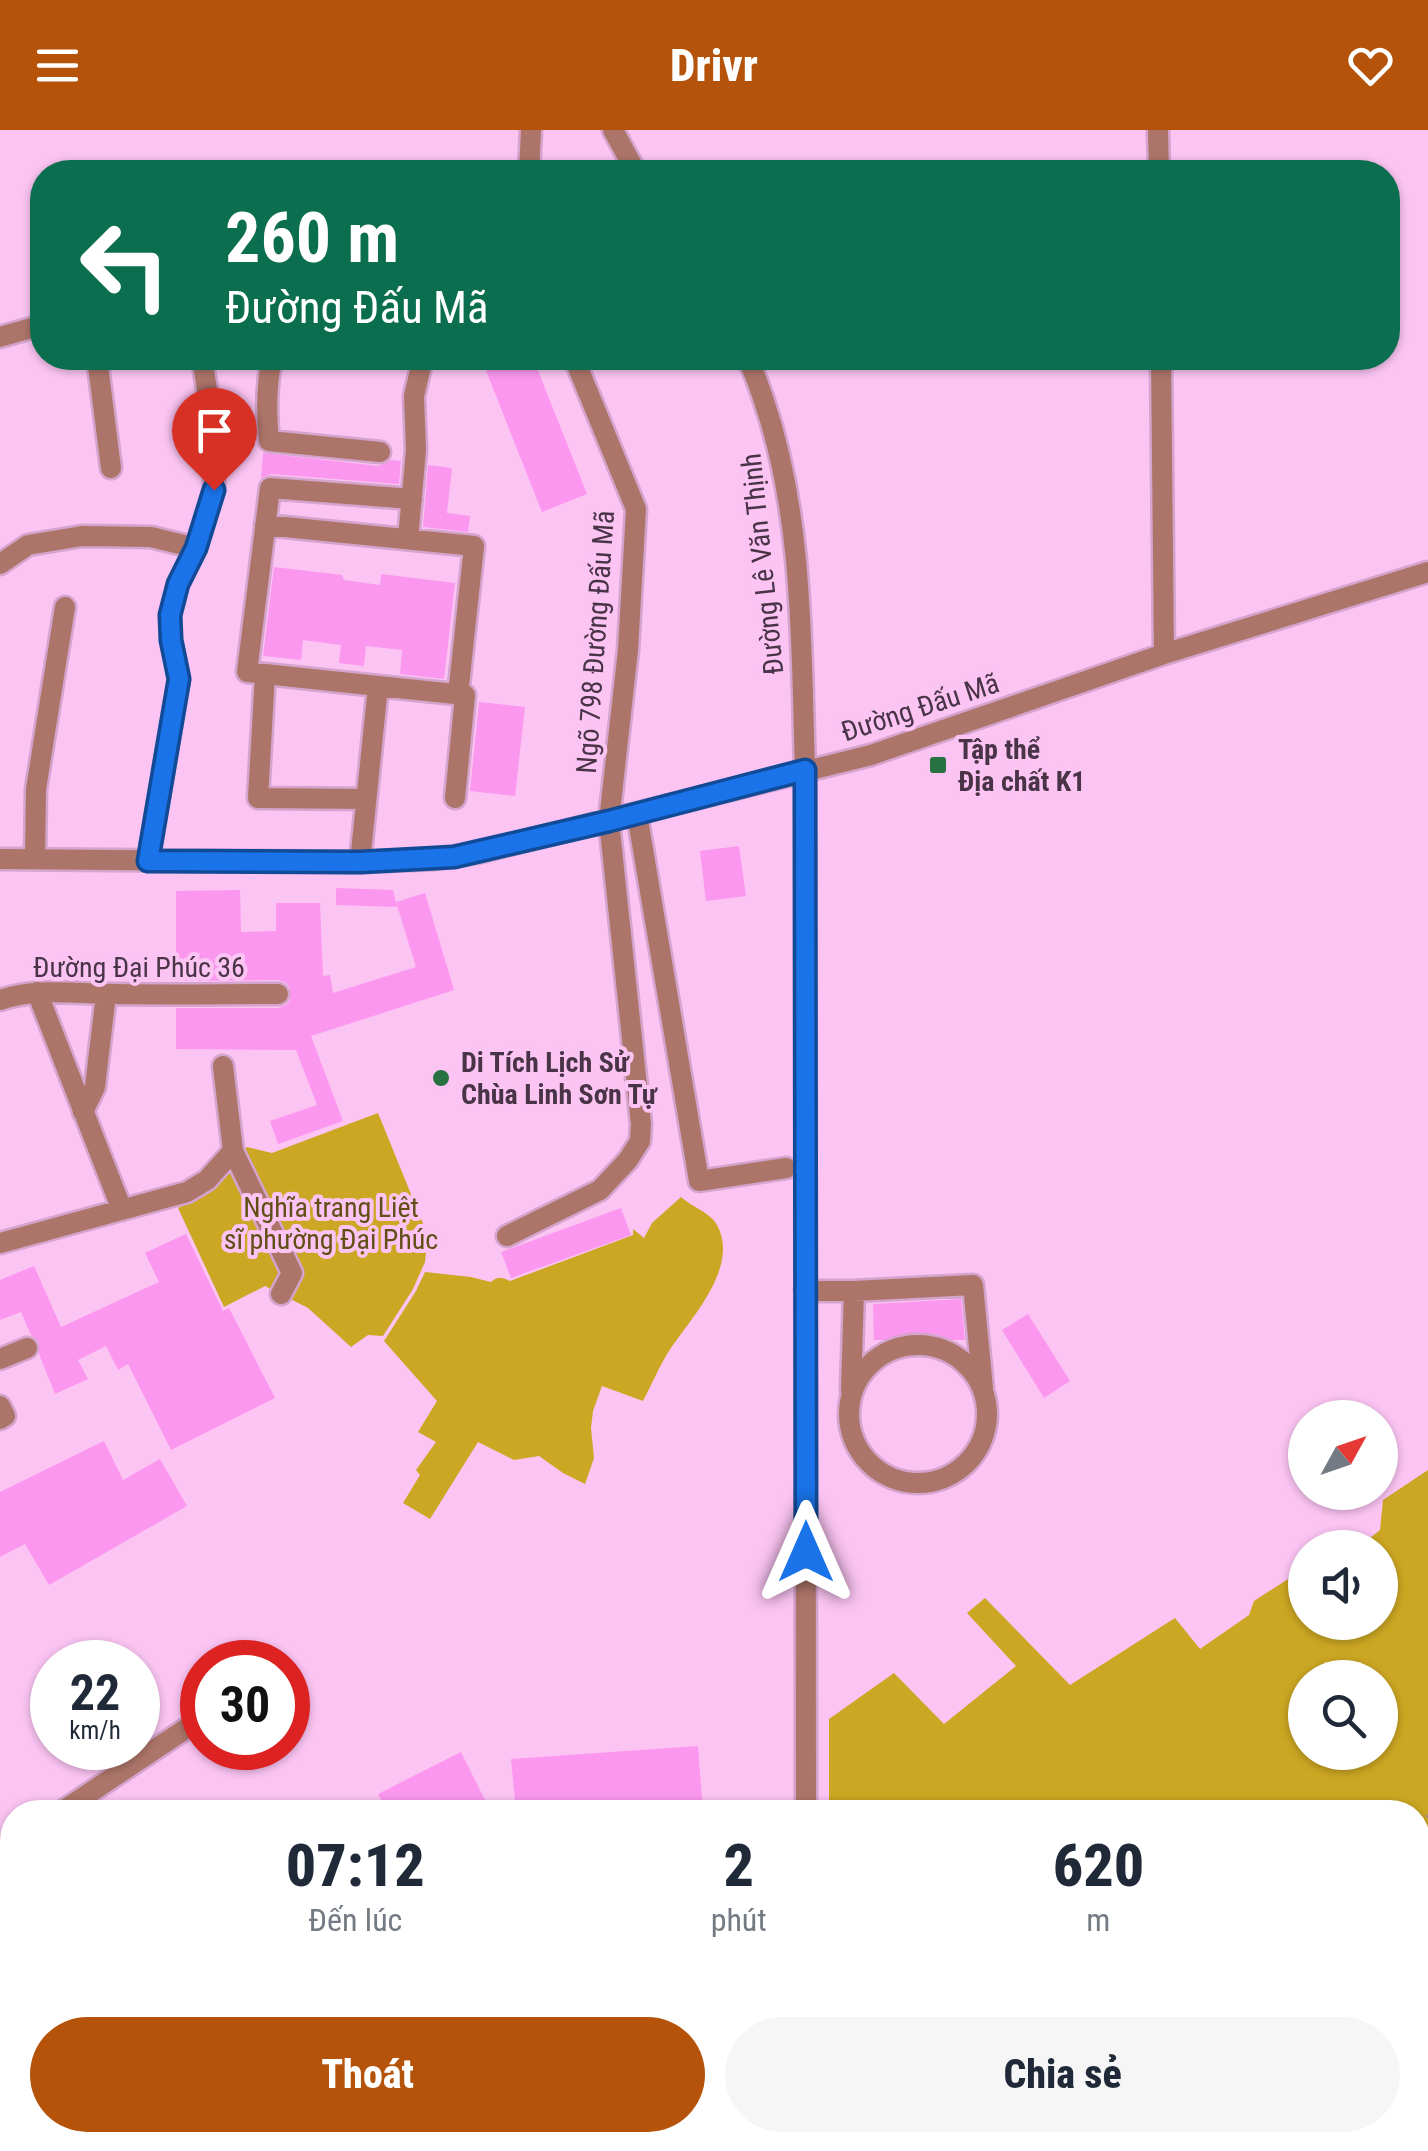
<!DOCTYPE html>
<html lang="vi">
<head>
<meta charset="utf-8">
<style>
  body { margin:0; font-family:"Roboto Condensed",sans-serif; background:#f6f6f7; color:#1f2937; height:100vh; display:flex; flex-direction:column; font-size:38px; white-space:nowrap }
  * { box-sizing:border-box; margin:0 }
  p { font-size:32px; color:#747a83 }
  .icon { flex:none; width:55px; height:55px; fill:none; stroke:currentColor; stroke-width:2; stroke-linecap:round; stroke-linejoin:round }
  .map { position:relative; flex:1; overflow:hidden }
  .details { position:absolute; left:0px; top:1670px; width:1430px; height:352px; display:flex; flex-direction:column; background:#fff; border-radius:40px 40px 0 0; box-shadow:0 2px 8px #0004 }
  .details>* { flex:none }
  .banner { position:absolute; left:30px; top:30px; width:1370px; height:210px; border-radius:40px; box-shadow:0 2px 8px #0004; background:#0b6e4f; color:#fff; overflow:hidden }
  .needle { width:65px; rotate:50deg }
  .tools { position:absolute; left:1288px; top:1270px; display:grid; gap:20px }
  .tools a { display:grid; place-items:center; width:110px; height:110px; border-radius:50%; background:#fff; box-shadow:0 2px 8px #0004; font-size:50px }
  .speed { position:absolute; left:30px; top:1510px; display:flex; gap:20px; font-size:50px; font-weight:700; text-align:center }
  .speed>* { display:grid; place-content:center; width:130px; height:130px; border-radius:50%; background:#fff; box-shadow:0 2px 8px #0004; line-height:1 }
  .speed small { font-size:25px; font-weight:400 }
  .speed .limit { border:15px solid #d22; background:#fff; color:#111 }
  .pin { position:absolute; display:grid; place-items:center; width:85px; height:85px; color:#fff; margin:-102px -42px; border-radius:50% 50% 50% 0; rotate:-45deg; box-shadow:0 0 10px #0007 }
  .pin .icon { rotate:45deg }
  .me { position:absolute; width:110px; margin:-55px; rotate:0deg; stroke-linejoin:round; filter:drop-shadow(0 0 8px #0008) }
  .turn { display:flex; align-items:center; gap:35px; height:210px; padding:0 30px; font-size:45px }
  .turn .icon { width:130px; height:130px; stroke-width:2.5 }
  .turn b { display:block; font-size:70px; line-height:85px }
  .eta { display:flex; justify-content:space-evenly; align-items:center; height:170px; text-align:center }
  .eta b { font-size:60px; font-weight:800; line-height:70px }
  .button { display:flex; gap:20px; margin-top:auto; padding:20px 30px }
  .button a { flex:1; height:115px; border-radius:60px; background:#b45309; color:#fff; font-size:40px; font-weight:800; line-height:115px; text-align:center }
  .button a+a { background:#f6f6f7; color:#1f2937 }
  header { display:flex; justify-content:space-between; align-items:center; height:130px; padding:0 30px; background:#b45309; color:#fff; font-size:45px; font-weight:800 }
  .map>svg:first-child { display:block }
</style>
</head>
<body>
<header><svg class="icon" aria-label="menu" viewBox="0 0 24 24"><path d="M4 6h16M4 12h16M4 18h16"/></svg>Drivr<svg class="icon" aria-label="heart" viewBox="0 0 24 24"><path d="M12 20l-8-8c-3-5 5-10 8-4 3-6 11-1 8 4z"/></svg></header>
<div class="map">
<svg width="1428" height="2021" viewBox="0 0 1428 2021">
  <rect width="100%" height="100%" fill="#fbc4f3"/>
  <!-- green -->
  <path fill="#cca723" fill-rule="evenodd" d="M378,983L428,1106L425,1132L413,1159L383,1206L368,1205L351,1217L308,1178L265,1156L224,1177L178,1078L217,1057L241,1021L247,1017L272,1023Z
    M681,1067C692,1077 711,1083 717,1095C740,1137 691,1188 669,1221C659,1237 652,1254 643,1271L602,1256L593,1281L591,1298L594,1328L585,1354L563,1343L539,1326L514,1330L478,1312L430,1389L403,1373L420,1345L416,1340L436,1312L418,1302L437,1271L384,1211L416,1161L425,1142L471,1147L491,1152C498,1146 502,1147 510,1151L633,1105V1099L644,1108L652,1093Z
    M1428,1340V2021H691V2015L711,2010H1418V1682H829V1589L894,1543L944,1594L1016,1536L967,1483L985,1468L1070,1555L1175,1488L1200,1519L1249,1485L1254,1471L1305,1438V1492H1380V1418L1359,1417L1380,1400L1383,1370ZM1305,1548H1380V1622H1305Z"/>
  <!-- building -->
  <path fill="#fc97f0" d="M481,228H533L587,364L542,382Z
    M263,323L379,336L391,330L401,331L399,354L271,344L261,348Z
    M428,335L452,338L447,383L470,386L468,402L423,397Z
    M274,437L342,445L344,450L380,455L381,444L455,453L444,549L400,544L402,520L366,516L364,536L339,533L341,515L303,510L301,530L263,526Z
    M479,572L525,577L515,666L470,661Z
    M739,716L746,766L706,771L700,721Z
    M336,758L393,760L397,777L336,775Z
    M240,760L241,802L276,801V773H320L323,846L330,845L333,863L416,837L396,772L425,763L454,860L311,906L343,991L278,1014L270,991L317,975L296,920L176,919V878H278L286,875L290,870V858L286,853L279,850L176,851V761Z
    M621,1078L631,1105L511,1148L501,1122Z
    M186,1104L223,1181L229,1178L275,1268L171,1320L128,1234L118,1240L106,1216L78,1230L88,1249L55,1264L39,1224V1212L31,1205L21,1182L0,1190V1150L34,1136L61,1197L159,1152L145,1123Z
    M961,1169L965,1210H874L873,1174Z
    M1028,1184L1070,1251L1044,1268L1002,1200Z
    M104,1311L123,1350L160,1329L187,1376L49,1455L25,1414L0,1427V1362Z
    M698,1616L703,1682H516L511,1629Z
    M461,1622L491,1682H388L378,1664Z"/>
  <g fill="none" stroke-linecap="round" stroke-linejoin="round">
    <!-- minor casing -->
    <g stroke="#d4a4cd" stroke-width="25">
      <path id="minor" d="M613,0L636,42
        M1158,0L1159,42
        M529,42L531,0
        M0,207L42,195
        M97,228L111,338
        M272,228C266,256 266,282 269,311L380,322
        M747,228C754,241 759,256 764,271C804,389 801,517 805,640L806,1682
        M1161,228L1164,524
        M265,395L474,416L458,565
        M408,409L416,320L414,266L423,228
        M0,434L28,415L82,406L151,407L196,418
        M265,544L247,542L270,358L412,369
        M378,556L465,565L455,668
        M637,684L699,1051L786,1038
        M0,729L360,732L435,729L476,723L871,625L1164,524L1428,442
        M35,729L36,659L65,477
        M148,731L179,549L171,510L170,485L178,454L196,418L214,359L215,310L202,228
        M360,732L378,556L265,544L258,668L366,669
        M37,862L122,1080
        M0,870C37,857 77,864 115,864C170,865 224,864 278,864
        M83,982L95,957L106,864
        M233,1021L292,1143L281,1164
        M507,1106L600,1060L628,1030L640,1011L641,994L609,691L628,520L636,379L574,228
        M0,1113L187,1062L207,1050L233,1021L223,936
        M805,1161H854L851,1260
        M854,1161L973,1155L983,1258
        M849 1284a69 69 0 1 1 138 0a69 69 0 1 1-138 0Z
        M0,1229L27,1218
        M0,1276L5,1286L0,1289
        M61,1682L202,1588
        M0,1720L12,1713
        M0,1948L12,1975
        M649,2021L652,2010"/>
    </g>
    <!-- major casing -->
    <g stroke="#d4a4cd" stroke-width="30">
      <path id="major" d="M0,1735L12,1763
        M127,2010L132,2021"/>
    </g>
    <!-- path -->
    <path stroke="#b48aae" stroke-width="4" stroke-dasharray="5 5" stroke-linecap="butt" d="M1418,1692L1428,1686
      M893,2021L910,2010"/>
    <!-- minor -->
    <use href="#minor" stroke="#ad756a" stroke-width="20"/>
    <!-- major -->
    <use href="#major" stroke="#7c1507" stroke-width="25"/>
  </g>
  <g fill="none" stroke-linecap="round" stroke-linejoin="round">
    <!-- route casing -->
    <g stroke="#114b97" stroke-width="25">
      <path id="route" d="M214,360L196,418L178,454L170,485L171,510L179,549L148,731L360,732L454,727L609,691L805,640L806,1422"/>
    </g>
    <!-- route -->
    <use href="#route" stroke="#1a73e8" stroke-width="18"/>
  </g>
  <!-- markers -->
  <g fill="#277240" stroke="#fbc4f3" stroke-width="4">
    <rect x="928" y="625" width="20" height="20" rx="5"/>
    <circle cx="441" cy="948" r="10"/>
  </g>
  <g text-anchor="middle" stroke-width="8" stroke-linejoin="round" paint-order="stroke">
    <!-- street labels -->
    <g font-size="28" fill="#493346" stroke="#fbc4f3">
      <text transform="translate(762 434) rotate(-96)" y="10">Đường Lê Văn Thịnh</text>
      <text transform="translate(595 512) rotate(-86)" y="10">Ngõ 798 Đường Đấu Mã</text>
      <text transform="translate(920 577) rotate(-18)" y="10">Đường Đấu Mã</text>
      <text x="139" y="847">Đường Đại Phúc 36</text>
    </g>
    <!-- poi labels -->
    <g font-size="28" font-weight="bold" fill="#493346" stroke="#fbc4f3" text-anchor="start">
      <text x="958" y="629">Tập thể<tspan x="958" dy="32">Địa chất K1</tspan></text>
      <text x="461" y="942">Di Tích Lịch Sử<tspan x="461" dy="32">Chùa Linh Sơn Tự</tspan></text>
    </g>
    <!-- park labels -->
    <g font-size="28" fill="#614f16" stroke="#fbc4f3">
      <text x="331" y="1087">Nghĩa trang Liệt<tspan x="331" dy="32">sĩ phường Đại Phúc</tspan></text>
    </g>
  </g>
</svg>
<div class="tools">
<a><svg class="needle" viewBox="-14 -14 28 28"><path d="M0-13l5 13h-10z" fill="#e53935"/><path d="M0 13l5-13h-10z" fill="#747a83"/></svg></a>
<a><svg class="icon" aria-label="sound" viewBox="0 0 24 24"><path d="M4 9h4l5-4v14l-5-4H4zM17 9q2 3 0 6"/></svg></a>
<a><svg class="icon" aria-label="search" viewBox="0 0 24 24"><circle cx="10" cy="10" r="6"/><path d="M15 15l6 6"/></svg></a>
</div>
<div class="speed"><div>22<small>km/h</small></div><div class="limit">30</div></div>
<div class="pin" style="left:214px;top:360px;background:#d93025"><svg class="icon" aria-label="arrive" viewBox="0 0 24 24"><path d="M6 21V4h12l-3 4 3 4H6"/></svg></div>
<svg class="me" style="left:806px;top:1422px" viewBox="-20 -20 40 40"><path d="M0-17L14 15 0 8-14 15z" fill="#1a73e8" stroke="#fff" stroke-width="4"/></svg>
<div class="banner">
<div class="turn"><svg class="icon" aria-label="left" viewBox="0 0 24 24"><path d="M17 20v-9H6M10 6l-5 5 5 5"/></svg><div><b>260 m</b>Đường Đấu Mã</div></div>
</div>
<section class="details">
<div class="eta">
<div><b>07:12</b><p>Đến lúc</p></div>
<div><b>2</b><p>phút</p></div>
<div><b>620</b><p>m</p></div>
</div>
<div class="button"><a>Thoát</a><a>Chia sẻ</a></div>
</section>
</div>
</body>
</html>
